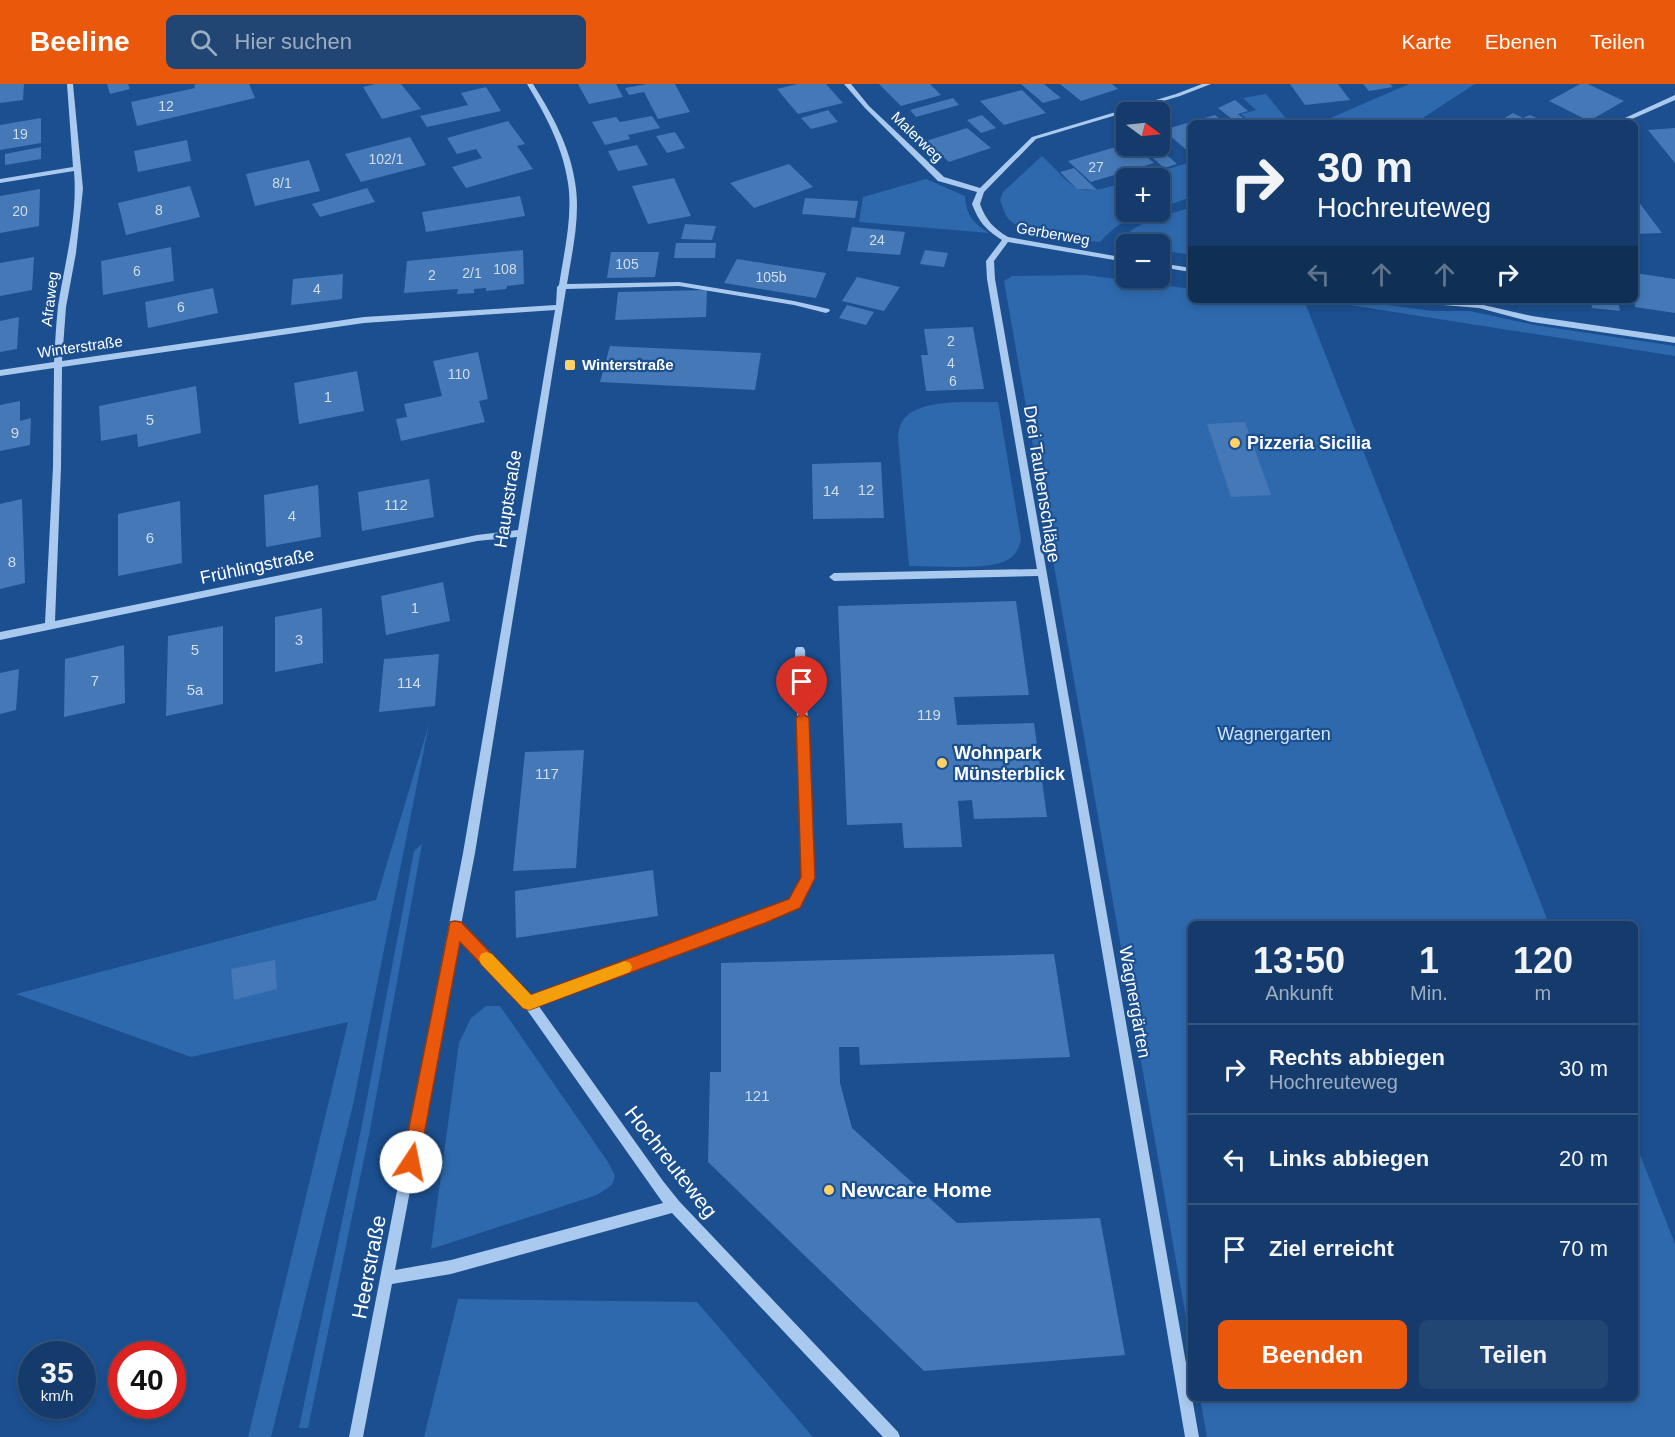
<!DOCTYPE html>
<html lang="de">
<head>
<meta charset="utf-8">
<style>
  body { margin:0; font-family:Helvetica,sans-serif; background:#214673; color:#f1f3f6; height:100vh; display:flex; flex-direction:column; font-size:22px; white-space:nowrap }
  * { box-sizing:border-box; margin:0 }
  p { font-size:20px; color:#9dadc1 }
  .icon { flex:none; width:33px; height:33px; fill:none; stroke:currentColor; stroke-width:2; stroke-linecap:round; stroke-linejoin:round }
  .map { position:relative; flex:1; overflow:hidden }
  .side { position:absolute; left:1188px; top:837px; width:450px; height:480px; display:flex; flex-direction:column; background:#143b6b; border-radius:9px; box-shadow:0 3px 9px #0003,0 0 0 2px #33557e }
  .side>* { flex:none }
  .guide { position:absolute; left:1188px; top:36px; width:450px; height:183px; border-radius:9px; box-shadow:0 3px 9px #0003,0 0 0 2px #33557e; background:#143b6b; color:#f1f3f6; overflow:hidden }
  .needle { width:39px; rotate:105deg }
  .buttons { position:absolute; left:1116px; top:18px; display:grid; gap:12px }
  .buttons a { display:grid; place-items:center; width:54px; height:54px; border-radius:9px; background:#143b6b; box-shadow:0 3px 9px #0003,0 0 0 2px #33557e; font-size:30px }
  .speed { position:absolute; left:18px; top:1257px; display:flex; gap:12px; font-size:30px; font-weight:700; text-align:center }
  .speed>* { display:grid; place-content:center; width:78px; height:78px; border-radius:50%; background:#143b6b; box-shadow:0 3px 9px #0003,0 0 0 2px #33557e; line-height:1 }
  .speed small { font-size:15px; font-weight:400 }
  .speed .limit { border:9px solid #d22; background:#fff; color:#111 }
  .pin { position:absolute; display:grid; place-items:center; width:51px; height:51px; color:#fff; margin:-62px -26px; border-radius:50% 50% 50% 0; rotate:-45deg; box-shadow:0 0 6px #0007 }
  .pin .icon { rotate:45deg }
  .me { position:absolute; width:66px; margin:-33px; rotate:11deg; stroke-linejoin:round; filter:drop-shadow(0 0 4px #0008) }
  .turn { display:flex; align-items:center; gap:21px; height:126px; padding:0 30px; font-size:27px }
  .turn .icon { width:78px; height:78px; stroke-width:2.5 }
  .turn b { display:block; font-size:42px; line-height:51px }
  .lanes { display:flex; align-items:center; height:57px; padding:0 30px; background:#0003; justify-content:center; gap:30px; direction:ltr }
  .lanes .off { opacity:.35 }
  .eta { display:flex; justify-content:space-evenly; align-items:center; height:102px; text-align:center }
  .eta b { font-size:36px; font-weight:600; line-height:42px }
  .cta { display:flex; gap:12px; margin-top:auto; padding:12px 30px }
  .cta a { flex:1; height:69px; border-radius:9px; background:#ea580c; color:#fff; font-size:24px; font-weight:600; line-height:69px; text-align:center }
  .cta a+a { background:#214673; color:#f1f3f6 }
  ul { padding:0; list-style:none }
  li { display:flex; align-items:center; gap:18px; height:90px; padding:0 30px; border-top:2px solid #33557e }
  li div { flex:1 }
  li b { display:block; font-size:22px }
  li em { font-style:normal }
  header { display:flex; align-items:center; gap:36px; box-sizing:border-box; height:84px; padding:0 30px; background:#ea580c; color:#fff }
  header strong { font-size:28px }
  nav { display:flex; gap:33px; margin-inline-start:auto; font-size:21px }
  .search { width:420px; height:54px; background:#214673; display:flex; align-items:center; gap:15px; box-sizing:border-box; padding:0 21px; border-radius:9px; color:#9dadc1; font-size:22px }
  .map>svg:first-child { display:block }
</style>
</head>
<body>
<header>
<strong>Beeline</strong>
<div class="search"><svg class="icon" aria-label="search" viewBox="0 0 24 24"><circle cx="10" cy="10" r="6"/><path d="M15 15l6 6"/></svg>Hier suchen</div>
<nav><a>Karte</a><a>Ebenen</a><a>Teilen</a></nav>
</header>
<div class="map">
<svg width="1675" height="1353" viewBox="0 0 1675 1353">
  <rect width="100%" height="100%" fill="#1b4f8f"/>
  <!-- green -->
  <path fill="#2e69ad" d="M1409,0H1475L1415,39H1319Z
    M1266,10L1288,37L1300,39H1251L1241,30L1256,26L1243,14Z
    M1042,72C1079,108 1074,114 1126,98V128H1148C1128,134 1114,142 1100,158C1075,155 1023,154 1007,133C1004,128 1002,121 1000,116L1003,108Z
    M1191,78V113L1160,124V94H1138Z
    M926,95L965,112C966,131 973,139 989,149L859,138L863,113Z
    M1191,123V171L1160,166V160H1122L1121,156C1136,137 1169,131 1191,123Z
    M1086,191L1191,205V216H1304L1549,840H1191V1262L1004,197L1012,192Z
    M1318,216H1351L1432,227H1470L1534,241L1675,262V272Z
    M998,318L1021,455C1019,463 1017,470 1009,475C991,487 933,482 909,482L898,352C899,348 899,342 902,338C916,313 972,319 998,318Z
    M429,640L353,1021L271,1353H248L348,938L191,973L16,910L376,816Z
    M422,760L370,1046L308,1344H299L361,1046L414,767Z
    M486,922H500L608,1078L615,1092L612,1101L597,1111L431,1165L459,959L471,934Z
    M1635,1058L1675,1160V1353H1207L1200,1314H1635Z
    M458,1215L697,1218L813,1353H424Z"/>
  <!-- building -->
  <path fill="#4478b7" d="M0,0H24L23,16L0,19Z
    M107,0H128L130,5L110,10Z
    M197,0H249L255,14L137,42L131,18L195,4L194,1Z
    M375,0H401L421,25L382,35L363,3Z
    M578,0H616L623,13L589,20Z
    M647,0H675L690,28L658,35L644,8L629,11L625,4Z
    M797,0H826L843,19L798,30L777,5Z
    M879,0H930L941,11L901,22Z
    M1021,0H1044L1061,14L1043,19Z
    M1060,0H1112L1118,5L1081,17Z
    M1290,0H1338L1350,16L1305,21Z
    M1363,0H1390L1393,3L1369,7Z
    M1580,0H1588L1624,17L1589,37L1549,17Z
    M486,3L501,27L427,43L420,32L468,21L461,9Z
    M1022,6L1046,29L1004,41L980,17Z
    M953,14L959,21L916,33L910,26Z
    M1235,16L1248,27L1238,30L1247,37L1237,39L1218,24Z
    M828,26L838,38L811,45L801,34Z
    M1513,29L1523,34L1530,31L1547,39H1496Z
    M982,31L996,44L981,49L967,36Z
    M1215,31L1225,39H1191L1189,68L1163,46Z
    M652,32L660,44L628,51L630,55L605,61L592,38L616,33L620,38Z
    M41,34V59L0,66V41Z
    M508,37L525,60L517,62L533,85L466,104L452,83L482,74L476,65L457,70L447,54Z
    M967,44L991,64L949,78L926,57Z
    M1675,44V79L1648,46Z
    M675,48L685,64L667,69L656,52Z
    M410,53L426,81L361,98L345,70Z
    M187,56L191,77L138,88L134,67Z
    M1126,60L1134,62L1154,79L1091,98L1068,77Z
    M637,61L648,81L618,87L608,67Z
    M1157,62L1177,80L1164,84L1143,65Z
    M41,63V75L5,81V70Z
    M309,76L320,107L255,122L246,90Z
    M789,80L813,103L754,124L730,99Z
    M1074,84L1097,106L1077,105L1060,88Z
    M674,94L691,132L648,140L632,102Z
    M190,102L200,133L126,151L118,119Z
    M367,104L375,118L320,133L312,120Z
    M40,105L39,142L0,149V112Z
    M520,112L525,132L426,148L422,128Z
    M1635,113L1662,149L1635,150Z
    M805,114L858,117L855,134L802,130Z
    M685,140L716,142L712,156L681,155Z
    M852,143L905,148L900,171L847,167Z
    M676,159H716L715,174H674Z
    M171,163L174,197L103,211L101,177Z
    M523,166L524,200L507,202L506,205L486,207V204L474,205V209L457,210L458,205L404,209L407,177Z
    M925,166L948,169L944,183L920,180Z
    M611,168H659L655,193L607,194Z
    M34,173L32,206L0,212V179Z
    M737,175L826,189L816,214L724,199Z
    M1635,189L1675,195V229L1635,223Z
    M343,190L342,215L291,221L293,195Z
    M857,193L900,203L884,227L842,217Z
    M213,204L218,229L148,244L145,218Z
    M707,206L706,233L615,236L618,208Z
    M1591,216H1618L1620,227L1592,224Z
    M847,221L874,228L866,241L839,234Z
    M19,233L17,265L0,268V237Z
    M973,243L984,305L926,307L921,271H928L924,245Z
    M610,262L761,269L755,306L600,298Z
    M478,268L488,315L479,317L485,338L401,357L396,335L407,333L404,320L442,312L433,277Z
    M357,287L364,327L299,340L294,299Z
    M196,302L201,349L138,363L137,350L101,357L99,322Z
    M20,317V337L31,334L30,361L0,367V321Z
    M1245,338L1271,411L1231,413L1207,340Z
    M881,378L884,434L813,435L812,380Z
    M429,395L434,433L362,447L358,408Z
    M318,401L321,453L266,463L264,411Z
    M22,415L25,499L0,505V420Z
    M180,417L182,479L118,492V430Z
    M443,498L450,537L386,551L381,512Z
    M1016,517L1029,611L954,613L957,641L1034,639L1047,733L974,735L972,716L958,717L962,763L904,764L902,739L847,741L838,522Z
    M322,524L323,579L275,588V533Z
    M223,542V620L166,632L168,552Z
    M124,561L125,619L64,633L65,575Z
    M439,570L435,622L379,628L384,575Z
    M19,585L16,626L0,630V589Z
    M584,666L576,784L513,787L525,668Z
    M653,786L658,832L516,854L515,807Z
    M1054,870L1070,973L860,981L859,963H839L840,999L852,1044L957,1139L1100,1134L1125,1271L924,1287L708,1078L710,988H721V879Z
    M275,876L277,905L234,916L231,885Z"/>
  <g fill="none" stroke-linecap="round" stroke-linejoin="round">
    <!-- minor -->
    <path fill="#a9c9ee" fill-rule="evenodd" d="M67,0H73L83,105L76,169L66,223L62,277L364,233L556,221L557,203L559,201C564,168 573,132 568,99C563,63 545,30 527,0H533C552,30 570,63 575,98C581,132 572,168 567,200L679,198L794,217L829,225L830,227L826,229L794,221L679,202L566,205L475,769L461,841L531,913L756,830L790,815L802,793L795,566L797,563H803L805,566L814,793L798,823L764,838L538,921L663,1097L679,1117L898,1348L900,1353H883L672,1129L451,1190L392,1200L363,1353H349L463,769L517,453L477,457L0,556V548L45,539L53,383L54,284L0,292V286L54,278C55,260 56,241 58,222C65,177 78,132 74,87L0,99V95L73,83ZM555,226L518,446L477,451L55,537L61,383L62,283L364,239ZM458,854L525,923L663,1119L451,1176L395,1186Z
      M844,0H851L869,22L944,93L980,104L1032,53L1176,10L1202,0H1211L1180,12L1036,55L984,108L980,120C986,136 993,144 1008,153L1126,174V178L1008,158L994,177L995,195L1199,1353H1185L1038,492L834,497L829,493L834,489L1037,485L987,195L986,177L1002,156C985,145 979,138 972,120L977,108L938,97L865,24Z
      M1675,11V16L1623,39H1614Z
      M1160,179L1191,184V188L1160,183Z
      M1403,216H1437L1479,220L1532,232L1675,253V259L1532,238L1479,224L1407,218Z"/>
  </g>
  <!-- route -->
  <path fill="#ea580c" stroke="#983908" stroke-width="1.5" d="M802,629L809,634L815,794L800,824L765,839L529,926L523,924L460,858L419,1078L417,1084L411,1087L405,1084L402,1078L450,838L455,837L461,838L531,911L789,815L801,793L796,634Z"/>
  <!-- slow -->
  <path fill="#f59e0b" d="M486,868L492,870L531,911L625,877L630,879L632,883L630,888L529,926L523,924L481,880L479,875L481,870Z"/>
  <!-- markers -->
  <g fill="#ffd166" stroke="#1b4f8f" stroke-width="2">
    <rect x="564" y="275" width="12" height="12" rx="3"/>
    <circle cx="1235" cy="359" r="6"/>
    <circle cx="942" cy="679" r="6"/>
    <circle cx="829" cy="1106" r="6"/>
  </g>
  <g text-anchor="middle" stroke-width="4.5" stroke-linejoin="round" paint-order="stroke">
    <!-- far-number labels -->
    <g font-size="14" fill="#d0dded">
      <text x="166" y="27">12</text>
      <text x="20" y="55">19</text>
      <text x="386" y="80">102/1</text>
      <text x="1096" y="88">27</text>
      <text x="282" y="104">8/1</text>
      <text x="159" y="131">8</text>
      <text x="20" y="132">20</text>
      <text x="877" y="161">24</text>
      <text x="627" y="185">105</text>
      <text x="505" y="190">108</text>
      <text x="137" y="192">6</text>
      <text x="472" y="194">2/1</text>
      <text x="432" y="196">2</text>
      <text x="771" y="198">105b</text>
      <text x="317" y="210">4</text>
      <text x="181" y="228">6</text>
      <text x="951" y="262">2</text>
      <text x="951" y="284">4</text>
      <text x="459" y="295">110</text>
      <text x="953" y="302">6</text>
    </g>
    <!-- far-street labels -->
    <g font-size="15" fill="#fff" stroke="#1b4f8f">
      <text transform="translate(917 53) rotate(44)" y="5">Malerweg</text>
      <text transform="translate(1053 150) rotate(10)" y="5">Gerberweg</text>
      <text transform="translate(50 215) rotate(-83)" y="5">Afraweg</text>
      <text transform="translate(80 263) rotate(-8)" y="5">Winterstraße</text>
    </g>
    <!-- far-poi labels -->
    <g font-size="15" font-weight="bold" fill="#fff" stroke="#1b4f8f" text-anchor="start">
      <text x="582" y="286">Winterstraße</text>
    </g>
    <!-- number labels -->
    <g font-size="15" fill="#d0dded">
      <text x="328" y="318">1</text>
      <text x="150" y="341">5</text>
      <text x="15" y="354">9</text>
      <text x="866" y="411">12</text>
      <text x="831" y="412">14</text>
      <text x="396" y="426">112</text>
      <text x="292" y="437">4</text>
      <text x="150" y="459">6</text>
      <text x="12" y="483">8</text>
      <text x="415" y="529">1</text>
      <text x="299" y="561">3</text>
      <text x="195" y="571">5</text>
      <text x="95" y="602">7</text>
      <text x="409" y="604">114</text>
      <text x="195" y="611">5a</text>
      <text x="929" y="636">119</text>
      <text x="547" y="695">117</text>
      <text x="757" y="1017">121</text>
    </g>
    <!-- poi labels -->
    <g font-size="18" font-weight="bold" fill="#fff" stroke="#1b4f8f" text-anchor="start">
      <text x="1247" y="365">Pizzeria Sicilia</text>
      <text x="954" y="675">Wohnpark<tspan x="954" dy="21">Münsterblick</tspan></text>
    </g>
    <!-- street labels -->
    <g font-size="18" fill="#fff" stroke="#1b4f8f">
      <text transform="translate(1042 400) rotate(81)" y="6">Drei Taubenschläge</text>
      <text transform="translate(508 415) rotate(-81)" y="6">Hauptstraße</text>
      <text transform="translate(257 482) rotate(-12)" y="6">Frühlingstraße</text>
      <text transform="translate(1135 918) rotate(80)" y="6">Wagnergärten</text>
    </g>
    <!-- park labels -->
    <g font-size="18" fill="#cfe3fa" stroke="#1b4f8f">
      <text x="1274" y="656">Wagnergarten</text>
    </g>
    <!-- near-street labels -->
    <g font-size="21" fill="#fff" stroke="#1b4f8f">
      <text transform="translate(671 1078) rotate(52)" y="7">Hochreuteweg</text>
      <text transform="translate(369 1183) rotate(-79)" y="7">Heerstraße</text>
    </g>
    <!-- near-poi labels -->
    <g font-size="21" font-weight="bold" fill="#fff" stroke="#1b4f8f" text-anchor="start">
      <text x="841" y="1113">Newcare Home</text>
    </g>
  </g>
</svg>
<div class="buttons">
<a><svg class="needle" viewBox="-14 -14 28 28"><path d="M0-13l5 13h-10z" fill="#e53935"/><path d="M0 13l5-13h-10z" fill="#9dadc1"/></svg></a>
<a>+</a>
<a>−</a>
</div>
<div class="speed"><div>35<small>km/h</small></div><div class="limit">40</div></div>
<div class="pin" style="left:802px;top:634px;background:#d93025"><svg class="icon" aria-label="arrive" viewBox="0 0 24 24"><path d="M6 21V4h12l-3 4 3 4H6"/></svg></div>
<svg class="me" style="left:411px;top:1078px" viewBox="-20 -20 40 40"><circle r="19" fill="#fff"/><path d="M0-13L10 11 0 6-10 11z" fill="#ea580c"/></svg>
<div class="guide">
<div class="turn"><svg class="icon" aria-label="right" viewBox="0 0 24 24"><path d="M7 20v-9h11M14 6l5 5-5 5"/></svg><div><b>30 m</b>Hochreuteweg</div></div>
<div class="lanes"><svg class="icon off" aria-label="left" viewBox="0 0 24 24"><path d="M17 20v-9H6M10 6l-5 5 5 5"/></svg><svg class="icon off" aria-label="ahead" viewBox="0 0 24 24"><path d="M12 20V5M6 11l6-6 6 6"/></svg><svg class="icon off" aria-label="ahead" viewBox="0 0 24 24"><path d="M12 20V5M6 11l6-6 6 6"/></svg><svg class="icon" aria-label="right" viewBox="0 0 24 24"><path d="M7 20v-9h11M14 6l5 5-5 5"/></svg></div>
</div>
<section class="side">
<div class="eta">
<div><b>13:50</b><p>Ankunft</p></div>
<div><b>1</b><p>Min.</p></div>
<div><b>120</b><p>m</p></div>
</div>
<ul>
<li><svg class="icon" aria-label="right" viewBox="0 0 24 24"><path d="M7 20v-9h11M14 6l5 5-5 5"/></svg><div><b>Rechts abbiegen</b><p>Hochreuteweg</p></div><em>30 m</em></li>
<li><svg class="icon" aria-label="left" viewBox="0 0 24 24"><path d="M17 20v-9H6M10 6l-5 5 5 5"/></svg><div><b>Links abbiegen</b></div><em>20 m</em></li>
<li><svg class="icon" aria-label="arrive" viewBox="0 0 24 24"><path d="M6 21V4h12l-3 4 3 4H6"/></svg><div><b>Ziel erreicht</b></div><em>70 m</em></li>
</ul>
<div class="cta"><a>Beenden</a><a>Teilen</a></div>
</section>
</div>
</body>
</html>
